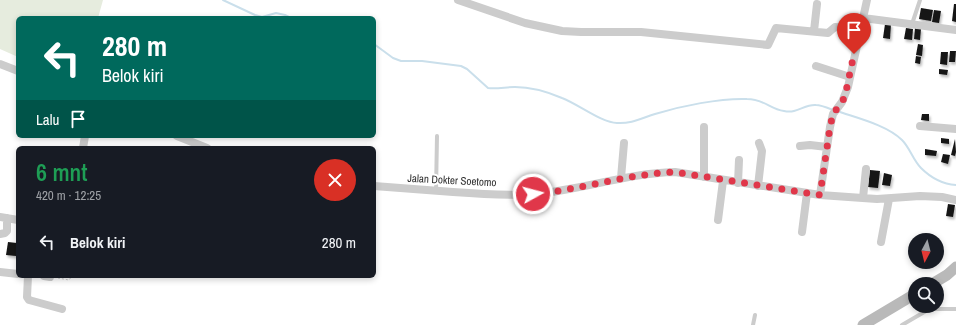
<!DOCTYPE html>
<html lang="id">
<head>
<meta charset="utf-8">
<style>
  body { margin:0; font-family:"Archivo Narrow",sans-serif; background:#20242c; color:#f1f3f6; height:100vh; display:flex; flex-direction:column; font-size:15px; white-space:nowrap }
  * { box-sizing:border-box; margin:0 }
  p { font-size:13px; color:#9ea1a6 }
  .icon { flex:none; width:22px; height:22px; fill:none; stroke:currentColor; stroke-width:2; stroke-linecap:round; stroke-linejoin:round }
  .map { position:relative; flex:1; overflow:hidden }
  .details { position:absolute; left:16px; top:146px; width:360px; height:132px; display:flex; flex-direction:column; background:#171b24; border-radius:6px; box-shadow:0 2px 6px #0003 }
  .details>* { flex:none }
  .top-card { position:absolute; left:16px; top:16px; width:360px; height:122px; border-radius:6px; box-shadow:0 2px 6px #0003; background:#00695c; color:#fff; overflow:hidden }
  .needle { width:26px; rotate:187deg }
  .fabs { position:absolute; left:908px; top:233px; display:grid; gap:8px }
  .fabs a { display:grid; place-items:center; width:36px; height:36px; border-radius:50%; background:#171b24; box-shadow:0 2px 6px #0003; font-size:20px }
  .pin { position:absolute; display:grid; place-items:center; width:34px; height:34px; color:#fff; margin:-41px -17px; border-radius:50% 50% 50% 0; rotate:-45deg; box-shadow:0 0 4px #0007 }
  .pin .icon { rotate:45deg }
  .me { position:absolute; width:44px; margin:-22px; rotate:83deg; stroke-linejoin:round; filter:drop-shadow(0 0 3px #0008) }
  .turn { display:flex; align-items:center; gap:14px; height:84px; padding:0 20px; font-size:18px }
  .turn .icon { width:52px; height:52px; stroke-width:2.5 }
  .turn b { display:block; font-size:28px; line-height:34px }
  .then { display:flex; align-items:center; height:38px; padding:0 20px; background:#0003; gap:8px; font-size:15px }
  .round { display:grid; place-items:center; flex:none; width:42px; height:42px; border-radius:21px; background:#20242c }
  .head { display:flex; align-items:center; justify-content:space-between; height:68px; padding:0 20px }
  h1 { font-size:24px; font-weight:600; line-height:30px; color:#1e9e55 }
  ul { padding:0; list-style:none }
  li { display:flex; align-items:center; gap:12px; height:56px; padding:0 20px }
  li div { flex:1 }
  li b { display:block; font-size:15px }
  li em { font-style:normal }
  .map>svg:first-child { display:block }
</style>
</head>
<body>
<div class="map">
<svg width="956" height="325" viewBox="0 0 956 325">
  <defs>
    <filter id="shadow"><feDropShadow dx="1.5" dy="2.5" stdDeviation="1" flood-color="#0004"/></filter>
  </defs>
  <rect width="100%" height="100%" fill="#fff"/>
  <!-- green -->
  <path fill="#e6ecde" d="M0,0H103L98,18H18V57L0,49Z"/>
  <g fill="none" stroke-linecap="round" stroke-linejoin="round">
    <!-- stream -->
    <path stroke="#cadfeb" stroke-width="2" d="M223,0L255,15L262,17L276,13L285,15L291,18
      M374,44L393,58L401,61H422L461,66L467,69L488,88C497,89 506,87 515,87C530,87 548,92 562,98C578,104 602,123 617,123C631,124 642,118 655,114C681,106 720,98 747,99C764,99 770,109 784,111C798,114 804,104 816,105C821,105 828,108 833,110
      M837,111C857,118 887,125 902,140C910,148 913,160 921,168C931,178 942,184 956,185"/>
  </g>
  <!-- building -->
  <path fill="#161616" filter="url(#shadow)" d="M954,4H956V22L952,21Z
    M921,8L933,10L931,21L919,19Z
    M934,10L941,11L939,23L932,22Z
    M885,24H891L890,39L883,38Z
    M906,28L913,29L912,40L904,39Z
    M915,28L921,29L920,40L914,39Z
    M918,44L923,45L922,56L916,55Z
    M950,51H956L955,62H949Z
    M941,52H948L947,65L940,64Z
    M916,56L921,57L920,64L915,63Z
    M939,69L948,70L947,75L939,74Z
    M922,114H929V121L921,120Z
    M941,138L949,139V144L941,143Z
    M955,139L956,152L955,156L951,155Z
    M925,149L937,151L936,156L925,155Z
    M943,154L950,155L948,164L941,162Z
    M870,170L880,171L878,188L868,187Z
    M884,173L892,175L890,186L882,185Z
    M948,204L955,205L953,217L946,216Z
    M8,242L17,243L16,256L6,255Z"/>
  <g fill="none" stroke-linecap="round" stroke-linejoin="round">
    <!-- path -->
    <path stroke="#ccc" stroke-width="1" stroke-dasharray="2 2" stroke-linecap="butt" d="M58,278L69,280L72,276"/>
    <!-- service -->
    <path stroke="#ccc" stroke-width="4" d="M912,24L920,0
      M436,191L437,136
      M753,325L755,315
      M902,325L926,311L933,309H956"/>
    <!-- minor -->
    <path stroke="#ccc" stroke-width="8" d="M458,0L525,23L562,31L581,32H641L768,45L776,28L828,33L835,27L860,30
      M863,18L956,30
      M814,31L817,4
      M0,64L18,71
      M816,66L850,77
      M920,126L956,129
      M177,136L207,148
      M800,146L810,145L827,147
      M83,148L85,136
      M704,177V127
      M621,178L624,143
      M738,183L739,160
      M374,186C400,188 426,190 453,192C480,194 507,196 534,194C582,190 627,173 675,172L820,195L877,199L920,196L942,197L956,200
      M758,186L762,151L759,143
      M820,195L830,127L833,114L842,102L848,87L867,0
      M863,198L866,169
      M0,217L18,220
      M718,220L723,181
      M802,232L807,193
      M0,234L5,233L7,231V218
      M881,242L889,199
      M0,272L18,274
      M28,276L27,297L29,300L62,309
      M44,276L50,277"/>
    <!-- secondary -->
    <path stroke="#b9b9b9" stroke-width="11" d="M932,284L947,275L956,267
      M863,325L915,294"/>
  </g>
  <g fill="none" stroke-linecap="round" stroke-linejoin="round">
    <!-- route -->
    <path stroke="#e0374a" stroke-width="7" stroke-dasharray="0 12.6" d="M533,194C580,190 627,174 675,172L820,195L830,127L833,114L842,102L845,96L854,54"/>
  </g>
  <g text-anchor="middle" stroke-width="4" stroke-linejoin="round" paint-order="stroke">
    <!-- street labels -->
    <g font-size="11" fill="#2f2f2f" stroke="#fff">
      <text transform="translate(452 180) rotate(3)" y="4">Jalan Dokter Soetomo</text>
    </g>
  </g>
</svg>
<div class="fabs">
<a><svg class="needle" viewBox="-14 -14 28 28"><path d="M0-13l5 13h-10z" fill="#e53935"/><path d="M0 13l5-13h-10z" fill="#9ea1a6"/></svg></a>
<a><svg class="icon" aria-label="search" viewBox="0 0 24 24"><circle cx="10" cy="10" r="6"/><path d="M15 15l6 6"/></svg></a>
</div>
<div class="pin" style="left:854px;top:54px;background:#d93025"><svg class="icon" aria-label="arrive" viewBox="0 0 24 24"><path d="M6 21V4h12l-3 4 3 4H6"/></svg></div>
<svg class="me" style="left:533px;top:194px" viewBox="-20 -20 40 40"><circle r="17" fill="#e0374a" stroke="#fff" stroke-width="3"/><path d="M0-11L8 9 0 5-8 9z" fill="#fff"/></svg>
<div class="top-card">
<div class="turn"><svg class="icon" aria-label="left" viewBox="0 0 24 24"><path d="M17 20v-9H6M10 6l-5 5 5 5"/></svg><div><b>280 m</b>Belok kiri</div></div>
<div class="then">Lalu<svg class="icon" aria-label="arrive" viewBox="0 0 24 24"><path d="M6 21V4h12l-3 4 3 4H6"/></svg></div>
</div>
<section class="details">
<div class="head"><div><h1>6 mnt</h1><p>420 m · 12:25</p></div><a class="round" style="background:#d93025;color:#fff"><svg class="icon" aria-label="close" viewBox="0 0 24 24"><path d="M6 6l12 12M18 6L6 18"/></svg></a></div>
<ul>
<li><svg class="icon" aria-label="left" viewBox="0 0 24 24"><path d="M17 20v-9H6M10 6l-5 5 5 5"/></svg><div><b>Belok kiri</b></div><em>280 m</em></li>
</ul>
</section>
</div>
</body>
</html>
